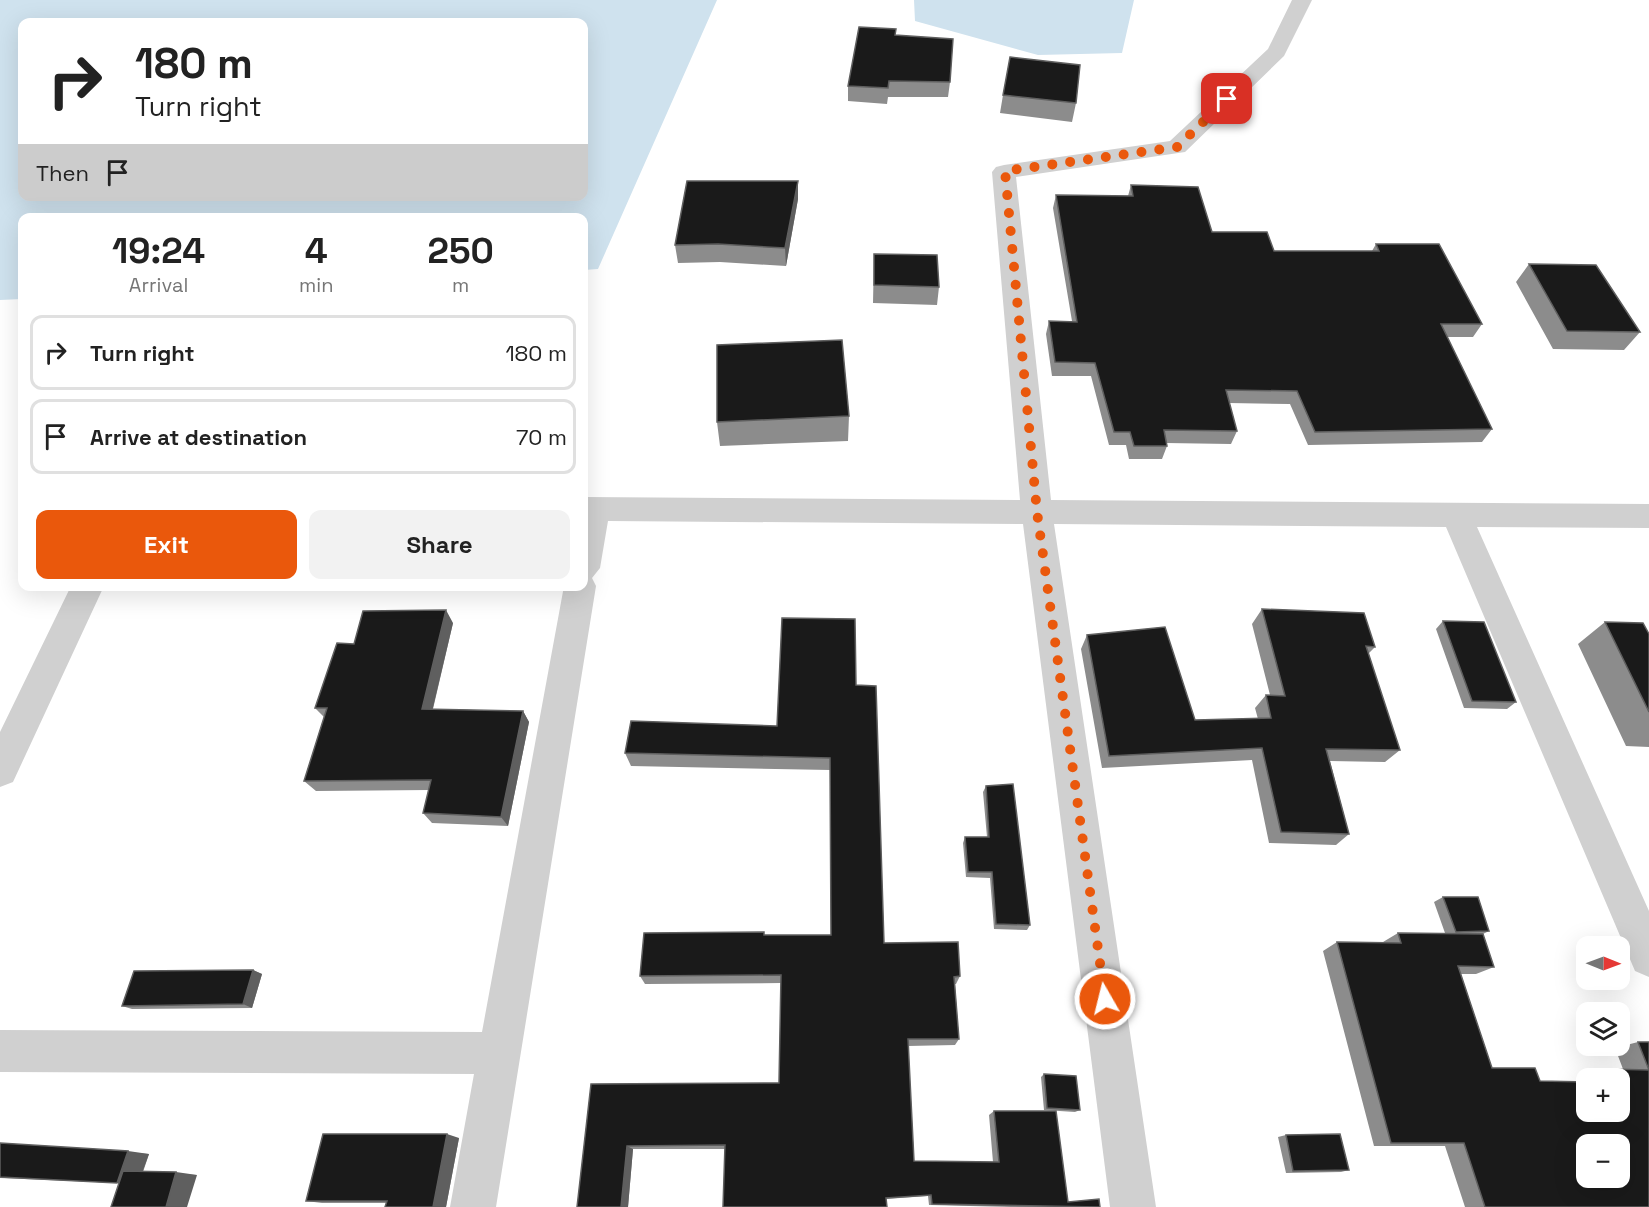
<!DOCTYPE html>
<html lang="en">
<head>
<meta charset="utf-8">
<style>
  body { margin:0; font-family:"Space Grotesk",sans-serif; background:#f2f2f2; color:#222; height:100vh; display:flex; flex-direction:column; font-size:22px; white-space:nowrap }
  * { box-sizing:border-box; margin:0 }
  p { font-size:20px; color:#767676 }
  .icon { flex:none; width:33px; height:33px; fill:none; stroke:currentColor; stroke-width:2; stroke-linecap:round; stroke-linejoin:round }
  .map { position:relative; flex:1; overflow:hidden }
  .panel { position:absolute; left:18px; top:213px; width:570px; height:378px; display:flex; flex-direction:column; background:#fff; border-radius:12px; box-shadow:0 6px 24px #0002 }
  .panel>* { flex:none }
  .hud { position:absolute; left:18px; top:18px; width:570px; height:183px; border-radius:12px; box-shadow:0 6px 24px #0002; background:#fff; color:#222; overflow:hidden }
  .needle { width:39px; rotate:91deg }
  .controls { position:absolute; left:1576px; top:936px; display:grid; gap:12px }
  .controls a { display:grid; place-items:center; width:54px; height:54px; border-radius:12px; background:#fff; box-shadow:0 6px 24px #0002; font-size:30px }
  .pin { position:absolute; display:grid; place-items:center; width:51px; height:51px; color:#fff; margin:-26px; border-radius:12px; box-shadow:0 3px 9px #0006 }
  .me { position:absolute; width:66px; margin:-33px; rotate:352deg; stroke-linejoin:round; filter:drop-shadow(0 0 4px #0008) }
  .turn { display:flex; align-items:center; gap:21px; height:126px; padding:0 18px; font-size:27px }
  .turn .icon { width:78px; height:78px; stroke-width:2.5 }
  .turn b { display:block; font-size:42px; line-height:51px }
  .then { display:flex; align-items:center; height:57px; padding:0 18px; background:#0003; gap:12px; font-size:22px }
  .eta { display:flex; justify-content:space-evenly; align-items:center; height:102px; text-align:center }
  .eta b { font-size:36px; font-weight:600; line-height:42px }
  .action { display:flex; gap:12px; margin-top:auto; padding:12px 18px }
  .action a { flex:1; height:69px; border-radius:12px; background:#ea580c; color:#fff; font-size:24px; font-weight:600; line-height:69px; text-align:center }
  .action a+a { background:#f2f2f2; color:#222 }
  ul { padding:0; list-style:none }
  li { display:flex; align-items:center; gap:18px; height:75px; margin:0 12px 9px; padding:0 6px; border:3px solid #e0e0e0; border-radius:12px }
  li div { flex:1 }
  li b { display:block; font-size:22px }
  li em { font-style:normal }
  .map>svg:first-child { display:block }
</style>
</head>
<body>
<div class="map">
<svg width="1649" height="1207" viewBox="0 0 1649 1207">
  <rect width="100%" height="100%" fill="#fff"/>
  <!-- water -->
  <path fill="#cfe2ee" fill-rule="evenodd" d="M0,0H717L598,269L584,270V218H22V299L0,300ZM22,22H584V196H22Z
    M914,0H1134L1122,53L1038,55L915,21Z"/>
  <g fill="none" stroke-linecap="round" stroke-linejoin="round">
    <!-- street -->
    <path fill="#d0d0d0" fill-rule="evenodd" d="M1292,0H1312L1284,56L1185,152L1016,177L1051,500L1649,504V528L1477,527L1649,911V977L1635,971L1446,527L1054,524L1156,1207H1110L1023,524L608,521L600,568L592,578L596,586L496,1207H450L474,1074L0,1072V1030L482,1032L564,586H584V497L1020,500L992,172L996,167L1004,165L1170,141L1268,49Z
      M71,586H104L13,782L0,787V732Z"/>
  </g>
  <!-- wall -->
  <path fill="#8c8c8c" d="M896,29L895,35L950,82L948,97H888L887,104L848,101V86Z
    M1003,95L1076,103L1072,122L1000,113Z
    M798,181V199L786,266L720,262L678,263L675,245Z
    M1131,185L1212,232L1274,251H1372L1376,244L1482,324L1473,337H1447L1492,429L1482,442L1308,445L1290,404L1229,403L1237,431L1231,444L1166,443L1167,446L1162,459H1129L1126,445H1109L1091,376H1052L1046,334L1049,321H1072L1053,208L1056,195L1128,196Z
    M874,254L939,287L937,305L873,303Z
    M1529,264L1640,332L1624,350L1553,349L1516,282Z
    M849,416L848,441L720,446L717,422Z
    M1262,609L1375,647L1368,654L1400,750L1385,762L1330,761L1349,834L1336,845L1269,843L1252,760L1102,768L1081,649L1087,635L1195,720L1258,719L1255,708L1266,695H1270L1252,624Z
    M1443,621L1516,702L1507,709L1464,708L1436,629Z
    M1605,622L1649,634V747L1626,746L1578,644Z
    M453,623L433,709L523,711L529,722L508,826L432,823L423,813L429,790L316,791L304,781L324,717L315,708L354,644Z
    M856,685L884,943L960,976L956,984H955L959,1039L955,1045L908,1046L914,1161L993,1162L989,1115L994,1111L1068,1202L1100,1207H1011L929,1205L928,1196L886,1199L725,1149H633L628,1207H577L591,1084L779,1083L781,983L645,984L640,976L765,935H831L830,770L631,766L625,753L777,726Z
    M986,786L1030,925L1027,930L994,929L990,878L966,877L963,843L965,837H987L983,792Z
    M1443,897L1489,931L1483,934L1494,967L1476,974H1461L1492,1068L1540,1081L1587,1112L1620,1078H1589L1587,1074L1609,1069H1623L1615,1048L1638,1042H1649V1207H1465L1445,1146H1374L1323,951L1337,942L1383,943V942L1398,933H1445L1434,902Z
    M253,970L262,974L252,1008L132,1009L122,1006Z
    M1044,1074L1080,1110L1075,1112L1044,1110L1041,1077Z
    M1286,1135L1349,1170L1341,1172L1286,1173L1278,1137Z
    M459,1138L446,1207H385L386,1203H322L306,1201Z
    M0,1143L149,1154L143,1172L197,1175L119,1183L0,1178Z"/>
  <!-- shaded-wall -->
  <path fill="#5f5f5f" d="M798,181V199L786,266L785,248Z
    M446,610L453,623L430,720L422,709Z
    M523,711L529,722L508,826L501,817Z
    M253,970L262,974L252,1008L243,1004Z
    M447,1134L459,1138L446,1207H433Z
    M627,1146L633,1149L628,1207H621Z
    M128,1151L149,1154L138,1184L117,1183Z
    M176,1172L197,1175L187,1207H166Z"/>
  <!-- building -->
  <path fill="#1a1a1a" stroke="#5f5f5f" stroke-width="1.5" fill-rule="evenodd" d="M859,27L896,29L895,35L953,39L950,82L889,81L888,88L848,86Z
    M1010,57L1080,65L1076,103L1003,95Z
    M687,181H798L785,248L718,244L675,245Z
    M1131,185L1198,187L1212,232H1267L1274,251H1379L1376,244H1439L1482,324H1441L1492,429L1315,432L1297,391L1226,390L1237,431L1164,430L1167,446H1134L1130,432H1114L1095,363L1055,362L1049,321L1077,322L1056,195L1133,196Z
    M874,254L937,255L939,287L874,285Z
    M1529,264L1596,265L1640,332L1567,331Z
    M842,340L849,416L717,422V345Z
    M1262,609L1364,613L1375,647L1366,646L1400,750L1326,749L1349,834L1281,832L1262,748L1109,756L1087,635L1165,627L1195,720L1271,718L1266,695L1285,696Z
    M446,610L422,709L523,711L501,817L423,813L431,780L304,781L327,708H315L337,643L354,644L363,611Z
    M782,618L855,619L856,685L876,686L884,943L958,942L960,976L954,977L959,1039H908L914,1161L999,1162L994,1111H1056L1068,1202L1099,1199L1100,1207L932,1204L931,1195L886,1198L887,1207H723L725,1145L627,1146L621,1207H577L591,1084L779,1083L781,975L640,976L644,933L764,932V935H831L830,758L625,753L631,721L777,726Z
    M1443,621L1484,622L1516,702L1472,701Z
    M1605,622L1643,623L1649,634V712Z
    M1013,784L1030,925L996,924L992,872H968L965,837H989L986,786Z
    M1443,897H1478L1489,931L1456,932Z
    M1398,933L1483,934L1494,967L1458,966L1492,1068H1535L1540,1081L1587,1082V1112H1620V1078H1613L1609,1069L1649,1070V1207H1485L1464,1143H1391L1337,942L1401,943ZM1587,1144H1620V1178H1587Z
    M253,970L243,1004L122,1006L134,971Z
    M1638,1042H1649V1070Z
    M1044,1074L1076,1076L1080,1110L1047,1108Z
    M323,1134H447L433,1207H385L387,1201H306Z
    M1340,1134L1349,1170L1293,1171L1286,1135Z
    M0,1143L128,1151L117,1183L0,1177Z
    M123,1171L176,1172L166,1207H111Z"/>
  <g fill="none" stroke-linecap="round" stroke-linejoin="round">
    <!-- route -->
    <path stroke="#ea580c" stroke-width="10" stroke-dasharray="0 18" d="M1105,999L1037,512L1005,171L1177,147L1227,99"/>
  </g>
</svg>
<div class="controls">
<a><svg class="needle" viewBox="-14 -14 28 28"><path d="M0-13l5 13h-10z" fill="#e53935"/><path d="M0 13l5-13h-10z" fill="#767676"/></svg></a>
<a><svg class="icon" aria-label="layers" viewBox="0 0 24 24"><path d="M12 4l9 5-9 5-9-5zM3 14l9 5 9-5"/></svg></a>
<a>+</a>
<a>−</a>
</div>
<div class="pin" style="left:1227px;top:99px;background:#d93025"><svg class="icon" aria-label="arrive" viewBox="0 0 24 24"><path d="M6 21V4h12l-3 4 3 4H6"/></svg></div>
<svg class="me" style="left:1105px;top:999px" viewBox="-20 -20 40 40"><circle r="17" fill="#ea580c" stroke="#fff" stroke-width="3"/><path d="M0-11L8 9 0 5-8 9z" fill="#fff"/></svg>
<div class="hud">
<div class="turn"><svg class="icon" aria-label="right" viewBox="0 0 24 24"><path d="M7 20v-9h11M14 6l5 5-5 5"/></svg><div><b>180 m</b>Turn right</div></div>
<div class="then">Then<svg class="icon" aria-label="arrive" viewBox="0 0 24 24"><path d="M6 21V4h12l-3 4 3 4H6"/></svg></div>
</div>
<section class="panel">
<div class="eta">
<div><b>19:24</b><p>Arrival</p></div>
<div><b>4</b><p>min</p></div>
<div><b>250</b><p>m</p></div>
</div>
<ul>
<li><svg class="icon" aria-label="right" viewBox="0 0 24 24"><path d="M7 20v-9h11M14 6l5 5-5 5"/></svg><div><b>Turn right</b></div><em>180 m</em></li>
<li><svg class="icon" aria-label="arrive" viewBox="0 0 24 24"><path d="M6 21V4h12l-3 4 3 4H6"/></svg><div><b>Arrive at destination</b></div><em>70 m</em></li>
</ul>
<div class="action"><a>Exit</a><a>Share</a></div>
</section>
</div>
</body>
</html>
